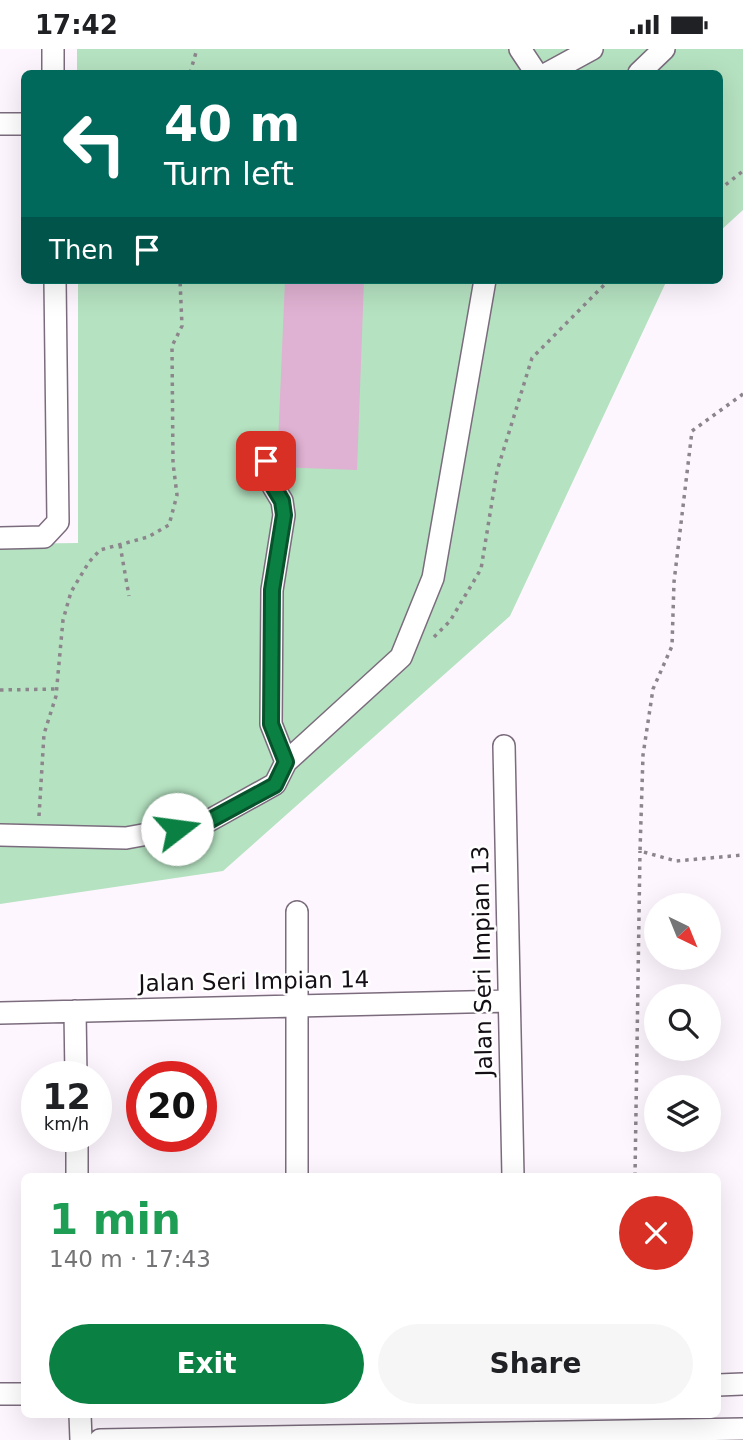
<!DOCTYPE html>
<html lang="en">
<head>
<meta charset="utf-8">
<style>
  body { margin:0; font-family:"DejaVu Sans",sans-serif; background:#f6f6f6; color:#202124; height:100vh; display:flex; flex-direction:column; font-size:26px; white-space:nowrap }
  * { box-sizing:border-box; margin:0 }
  p { font-size:23px; color:#757577 }
  .icon { flex:none; width:38px; height:38px; fill:none; stroke:currentColor; stroke-width:2; stroke-linecap:round; stroke-linejoin:round }
  .map { position:relative; flex:1; overflow:hidden }
  .panel { position:absolute; left:21px; top:1124px; width:700px; height:245px; display:flex; flex-direction:column; background:#fff; border-radius:10px; box-shadow:0 7px 28px #0002 }
  .panel>* { flex:none }
  .banner { position:absolute; left:21px; top:21px; width:702px; height:214px; border-radius:10px; box-shadow:0 7px 28px #0002; background:#00695c; color:#fff; overflow:hidden }
  .needle { width:46px; rotate:137deg }
  .buttons { position:absolute; left:644px; top:844px; display:grid; gap:14px }
  .buttons a { display:grid; place-items:center; width:77px; height:77px; border-radius:50%; background:#fff; box-shadow:0 7px 28px #0002; font-size:35px }
  .speed { position:absolute; left:21px; top:1012px; display:flex; gap:14px; font-size:35px; font-weight:700; text-align:center }
  .speed>* { display:grid; place-content:center; width:91px; height:91px; border-radius:50%; background:#fff; box-shadow:0 7px 28px #0002; line-height:1 }
  .speed small { font-size:18px; font-weight:400 }
  .speed .limit { border:10px solid #d22; background:#fff; color:#111 }
  .pin { position:absolute; display:grid; place-items:center; width:60px; height:60px; color:#fff; margin:-30px; border-radius:14px; box-shadow:0 4px 10px #0006 }
  .me { position:absolute; width:77px; margin:-38px; rotate:75deg; stroke-linejoin:round; filter:drop-shadow(0 0 5px #0008) }
  .turn { display:flex; align-items:center; gap:24px; height:147px; padding:0 28px; font-size:32px }
  .turn .icon { width:91px; height:91px; stroke-width:2.5 }
  .turn b { display:block; font-size:49px; line-height:60px }
  .then { display:flex; align-items:center; height:66px; padding:0 28px; background:#0003; gap:14px; font-size:26px }
  .round { display:grid; place-items:center; flex:none; width:74px; height:74px; border-radius:37px; background:#f6f6f6 }
  .head { display:flex; align-items:center; justify-content:space-between; height:119px; padding:0 28px }
  h1 { font-size:42px; font-weight:700; line-height:52px; color:#1e9e55 }
  .action { display:flex; gap:14px; margin-top:auto; padding:14px 28px }
  .action a { flex:1; height:80px; border-radius:42px; background:#0b8043; color:#fff; font-size:28px; font-weight:700; line-height:80px; text-align:center }
  .action a+a { background:#f6f6f6; color:#202124 }
  .status { display:flex; justify-content:space-between; align-items:center; height:49px; padding:0 35px; background:#fff; direction:ltr }
  .status svg { height:19px; fill:currentColor }
  .map>svg:first-child { display:block }
</style>
</head>
<body>
<div class="status"><b>17:42</b><svg viewBox="0 0 49 12"><path d="M0 12V9h3v3zM5 12V6h3v6zM10 12V3h3v9zM15 12V0h3v12zM26 1h20v11H26zM47 4h2v5h-2z"/></svg></div>
<div class="map">
<svg width="743" height="1391" viewBox="0 0 743 1391">
  <rect width="100%" height="100%" fill="#fef6fe"/>
  <!-- green -->
  <path fill="#b5e2c1" d="M77,0H743V161L719,183V24H77Z
    M78,231H667L510,567L223,822L0,855V495L78,494Z"/>
  <!-- building -->
  <path fill="#dfb1d2" d="M285,231H364L357,421L277,418Z"/>
  <g fill="none" stroke-linecap="round" stroke-linejoin="round">
    <!-- minor casing -->
    <g stroke="#7b6c7d" stroke-width="24">
      <path id="minor" d="M520,0L536,24
        M53,24V0
        M548,24L592,0
        M639,24L664,0
        M0,75H24
        M266,412L273,437L282,452L284,466L272,541L271,675L286,713
        M0,489L44,488L58,473L55,231
        M504,697L513,1127
        M0,786L126,789L203,775L275,735L286,713L401,608L433,529L485,231
        M75,962L76,1027
        M0,964L509,952
        M77,1087V1127
        M297,1127V863
        M718,1336L743,1335
        M0,1345H24
        M80,1365L81,1391
        M100,1391L743,1380"/>
    </g>
    <!-- path -->
    <path stroke="#8c858c" stroke-width="3.5" stroke-dasharray="3.5 5" stroke-linecap="butt" d="M190,24L197,0
      M719,141L743,122
      M743,345L692,382L674,533L672,597L653,640L643,706L640,802L676,812L743,806
      M120,496L129,547
      M434,588L450,572L481,520L497,422L532,309L609,231
      M0,641L57,640
      M39,767L44,685L56,647L63,571L71,543L89,513L100,501L148,488L169,476L177,446L173,414L172,297L182,277L180,231
      M635,1127L640,802"/>
    <!-- minor -->
    <use href="#minor" stroke="#fff" stroke-width="21"/>
  </g>
  <g fill="none" stroke-linecap="round" stroke-linejoin="round">
    <!-- route casing -->
    <g stroke="#07532c" stroke-width="18">
      <path id="route" d="M177,780L203,775L275,736L286,713L271,675L272,541L284,466L282,452L273,437L266,412"/>
    </g>
    <!-- route -->
    <use href="#route" stroke="#0b8043" stroke-width="12"/>
  </g>
  <g text-anchor="middle" stroke-width="5" stroke-linejoin="round" paint-order="stroke">
    <!-- street labels -->
    <g font-size="23" fill="#140e15" stroke="#fff">
      <text transform="translate(482 912) rotate(-91)" y="8">Jalan Seri Impian 13</text>
      <text transform="translate(254 932) rotate(-1)" y="8">Jalan Seri Impian 14</text>
    </g>
  </g>
</svg>
<div class="buttons">
<a><svg class="needle" viewBox="-14 -14 28 28"><path d="M0-13l5 13h-10z" fill="#e53935"/><path d="M0 13l5-13h-10z" fill="#757577"/></svg></a>
<a><svg class="icon" aria-label="search" viewBox="0 0 24 24"><circle cx="10" cy="10" r="6"/><path d="M15 15l6 6"/></svg></a>
<a><svg class="icon" aria-label="layers" viewBox="0 0 24 24"><path d="M12 4l9 5-9 5-9-5zM3 14l9 5 9-5"/></svg></a>
</div>
<div class="speed"><div>12<small>km/h</small></div><div class="limit">20</div></div>
<div class="pin" style="left:266px;top:412px;background:#d93025"><svg class="icon" aria-label="arrive" viewBox="0 0 24 24"><path d="M6 21V4h12l-3 4 3 4H6"/></svg></div>
<svg class="me" style="left:177px;top:780px" viewBox="-20 -20 40 40"><circle r="19" fill="#fff"/><path d="M0-13L10 11 0 6-10 11z" fill="#0b8043"/></svg>
<div class="banner">
<div class="turn"><svg class="icon" aria-label="left" viewBox="0 0 24 24"><path d="M17 20v-9H6M10 6l-5 5 5 5"/></svg><div><b>40 m</b>Turn left</div></div>
<div class="then">Then<svg class="icon" aria-label="arrive" viewBox="0 0 24 24"><path d="M6 21V4h12l-3 4 3 4H6"/></svg></div>
</div>
<section class="panel">
<div class="head"><div><h1>1 min</h1><p>140 m · 17:43</p></div><a class="round" style="background:#d93025;color:#fff"><svg class="icon" aria-label="close" viewBox="0 0 24 24"><path d="M6 6l12 12M18 6L6 18"/></svg></a></div>
<div class="action"><a>Exit</a><a>Share</a></div>
</section>
</div>
</body>
</html>
